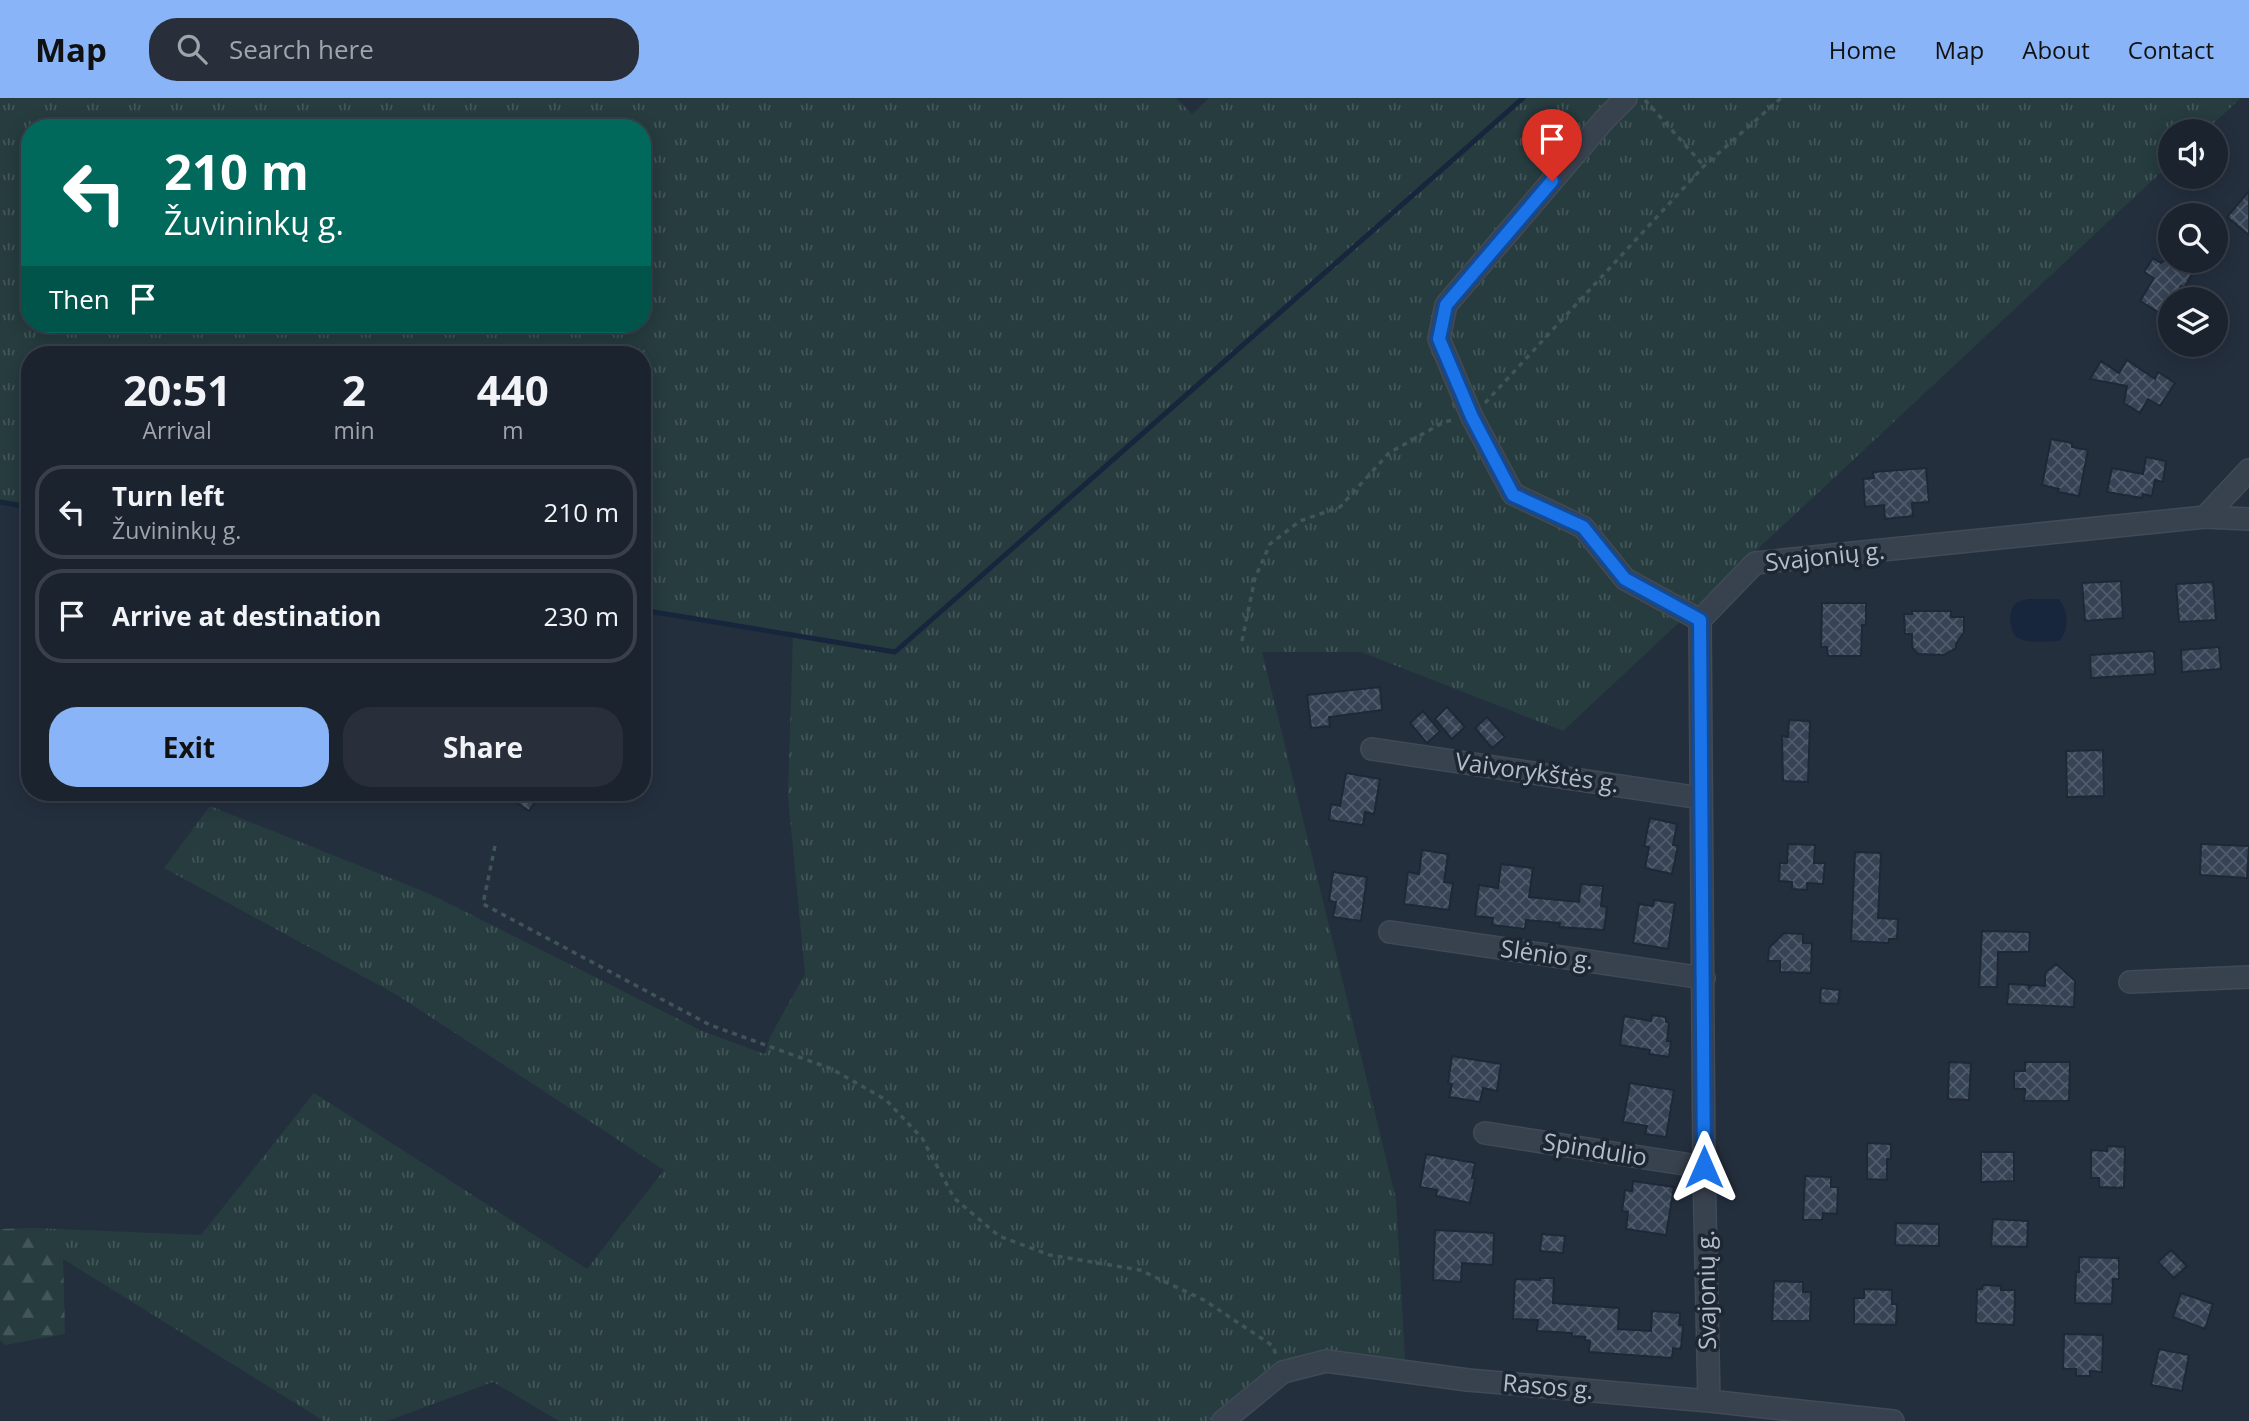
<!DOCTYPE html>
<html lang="en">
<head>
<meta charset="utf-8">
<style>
  body { margin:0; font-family:"Open Sans",sans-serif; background:#282f3a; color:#f1f3f6; height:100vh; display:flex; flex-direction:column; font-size:26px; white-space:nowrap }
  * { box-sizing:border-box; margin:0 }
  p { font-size:23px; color:#a0a4aa }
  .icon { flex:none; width:38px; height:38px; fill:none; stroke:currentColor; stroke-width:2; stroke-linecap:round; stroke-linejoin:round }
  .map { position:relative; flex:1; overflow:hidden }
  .sheet { position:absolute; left:21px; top:248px; width:630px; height:455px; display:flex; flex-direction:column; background:#1b232e; border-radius:28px; box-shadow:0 4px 18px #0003,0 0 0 2px #39404a }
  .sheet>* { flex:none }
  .hud { position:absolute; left:21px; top:21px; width:630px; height:214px; border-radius:28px; box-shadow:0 4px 18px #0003,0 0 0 2px #39404a; background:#00695c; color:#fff; overflow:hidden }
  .buttons { position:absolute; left:2158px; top:21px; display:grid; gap:14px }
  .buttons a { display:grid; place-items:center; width:70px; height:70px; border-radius:50%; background:#1b232e; box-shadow:0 4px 18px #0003,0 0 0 2px #39404a; font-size:35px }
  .pin { position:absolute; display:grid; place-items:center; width:60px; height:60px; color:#fff; margin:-72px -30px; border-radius:50% 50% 50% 0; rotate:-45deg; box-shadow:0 0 7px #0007 }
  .pin .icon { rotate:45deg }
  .me { position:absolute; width:77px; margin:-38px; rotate:0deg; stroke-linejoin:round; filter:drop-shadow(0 0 5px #0008) }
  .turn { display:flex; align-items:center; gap:24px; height:147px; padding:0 28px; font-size:32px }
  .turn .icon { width:91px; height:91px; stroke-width:2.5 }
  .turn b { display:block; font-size:49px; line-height:60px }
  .then { display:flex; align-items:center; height:66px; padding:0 28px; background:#0003; gap:14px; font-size:26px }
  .eta { display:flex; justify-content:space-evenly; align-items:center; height:119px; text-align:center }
  .eta b { font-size:42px; font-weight:700; line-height:49px }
  .action { display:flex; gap:14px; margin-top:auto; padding:14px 28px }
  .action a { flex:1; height:80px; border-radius:28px; background:#8ab4f8; color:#111; font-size:28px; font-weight:700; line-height:80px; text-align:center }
  .action a+a { background:#282f3a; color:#f1f3f6 }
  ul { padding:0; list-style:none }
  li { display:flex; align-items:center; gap:21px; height:94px; margin:0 14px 10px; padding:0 14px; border:4px solid #39404a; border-radius:28px }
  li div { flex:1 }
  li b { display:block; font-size:26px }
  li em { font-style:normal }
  header { display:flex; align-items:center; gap:42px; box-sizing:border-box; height:98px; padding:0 35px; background:#8ab4f8; color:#111 }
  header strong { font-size:33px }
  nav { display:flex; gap:38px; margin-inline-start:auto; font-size:24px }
  .search { width:490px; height:63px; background:#282f3a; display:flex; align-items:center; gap:18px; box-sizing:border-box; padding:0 24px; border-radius:28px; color:#a0a4aa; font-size:26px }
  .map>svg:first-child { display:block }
</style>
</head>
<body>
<header>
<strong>Map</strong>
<div class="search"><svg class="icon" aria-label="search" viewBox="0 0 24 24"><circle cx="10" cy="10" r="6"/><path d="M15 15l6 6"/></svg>Search here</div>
<nav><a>Home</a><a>Map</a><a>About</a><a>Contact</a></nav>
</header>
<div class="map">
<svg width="2249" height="1323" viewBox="0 0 2249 1323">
  <defs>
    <pattern id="grass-tufts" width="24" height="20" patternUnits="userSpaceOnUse" patternTransform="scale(1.75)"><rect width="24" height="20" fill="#263c3f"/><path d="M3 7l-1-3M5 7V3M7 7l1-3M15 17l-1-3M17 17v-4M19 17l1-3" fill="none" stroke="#435659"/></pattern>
    <pattern id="forest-firs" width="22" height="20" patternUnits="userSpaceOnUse" patternTransform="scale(1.75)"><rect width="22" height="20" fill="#263c3f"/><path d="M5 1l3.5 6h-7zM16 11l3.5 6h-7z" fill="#435659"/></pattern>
    <pattern id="building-cross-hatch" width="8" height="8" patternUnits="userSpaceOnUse" patternTransform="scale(1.75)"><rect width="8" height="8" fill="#364354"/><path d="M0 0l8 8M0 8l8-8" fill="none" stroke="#515c6b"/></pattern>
  </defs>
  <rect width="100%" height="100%" fill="#242f3e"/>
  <!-- grass -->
  <path fill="url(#grass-tufts)" fill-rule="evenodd" d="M0,0H1176L1192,16L1209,0H2241L2205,33H2170V66L1563,633L1361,554H1262L1396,1101L1405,1261C1372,1258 1339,1253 1307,1257C1271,1262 1235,1299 1209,1323H559L493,1284L387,1323H324L63,1161L33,1130L201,1137L314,995L587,1171L664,1072L397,897L164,770L210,708L430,796L702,933L765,956L770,939L805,876L788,698L793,537L642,512V257H30V409L0,404ZM30,30H642V226H30Z"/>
  <!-- forest -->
  <path fill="url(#forest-firs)" d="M33,1130L63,1161L65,1236L5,1247L0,1242V1131Z"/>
  <!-- water -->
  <path fill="#17263c" d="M2028,501H2059C2068,513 2070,532 2059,543C2046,543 2029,546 2018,540C2010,536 2008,516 2013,509C2016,503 2022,503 2028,501Z"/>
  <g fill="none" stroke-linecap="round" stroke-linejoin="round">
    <!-- stream -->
    <path stroke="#17263c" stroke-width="5" d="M0,404L30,409
      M642,512L895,554L1523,0"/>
  </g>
  <!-- building -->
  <path fill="url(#building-cross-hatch)" stroke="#1f2835" stroke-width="2" d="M2249,93V137L2227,119Z
    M2153,160L2161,165L2163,163H2194L2190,168L2195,171L2184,190L2181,188L2173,201H2170V206L2163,217L2140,203L2154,180L2144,174Z
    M2127,262L2155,281L2158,274L2175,285L2160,308L2148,301L2140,315L2124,305L2127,288L2090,281L2101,263L2119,275Z
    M2051,341L2072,345V349L2088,352L2079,398L2058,394L2059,391L2042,387Z
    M2146,359L2166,363L2163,384L2155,382L2152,398L2143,396L2142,400L2107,394L2112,370L2143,376Z
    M1926,370L1929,404L1912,405L1913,418L1885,421L1884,407L1865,409L1863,381L1874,380L1873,374Z
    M2121,483L2123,520L2085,523L2082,485Z
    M2213,484L2216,522L2179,524L2176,486Z
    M1822,505H1866V527H1862L1861,558H1828L1827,549H1821Z
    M1912,513H1951V519H1964V534L1956,546V550L1944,557L1918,556L1912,549V536H1905L1904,516H1912Z
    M2219,549L2221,571L2182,574L2181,552Z
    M2154,553L2155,576L2091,580L2090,557Z
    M1380,589L1382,612L1329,619L1330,628L1311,630L1307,597Z
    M1447,609L1465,629L1452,641L1435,621Z
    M1423,613L1440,633L1427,645L1410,625Z
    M1487,619L1505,639L1492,650L1475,630Z
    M1789,622L1810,623L1808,684L1783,683L1782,638L1788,639Z
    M2103,652L2104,698L2067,699L2066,653Z
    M1346,675L1380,681L1374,716L1365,714L1363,727L1329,722L1331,706L1340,708Z
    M502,695H541L529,713Z
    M1650,720L1677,726L1673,747L1678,748L1672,776L1645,770L1649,749L1644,748Z
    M1788,746L1815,747L1814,765H1825L1823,786L1807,785V792L1792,791V784L1779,783L1780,765H1787Z
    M2201,746L2249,748L2247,780L2200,777Z
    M1422,752L1448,756L1444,784L1453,785L1449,812L1404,806L1408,774L1419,776Z
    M1855,754L1881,755L1878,820L1898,821L1897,841H1889L1888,845L1851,843Z
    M1501,766L1533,770L1529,799L1579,804L1581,786L1603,788L1601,808L1607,809L1604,832L1559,829L1560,825L1526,822L1525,831L1492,827L1493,820L1475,818L1479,787L1498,790Z
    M1333,774L1367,779L1361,823L1333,819L1336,804L1329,803Z
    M1654,802L1675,805L1668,851L1633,845L1639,806L1653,808Z
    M1982,833L2030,834L2029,854H1998L1997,889H1979Z
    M1784,835L1803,836V845H1812L1811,875L1780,874V863H1768L1769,850Z
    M2056,866L2075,883L2074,909L2007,906L2009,886L2029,887V890L2032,887L2045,888V875Z
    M1821,890L1840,892L1838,906L1820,905Z
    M1652,917L1666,919V924L1669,925L1667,943H1671L1669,959L1649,956L1650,952L1620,947L1624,918L1651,923Z
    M1452,958L1501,966L1497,993L1483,990L1480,1004L1449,999L1452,986L1448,985Z
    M1949,964L1971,965L1969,1002L1948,1001Z
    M2025,964H2070L2069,1003H2024L2025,991H2014V973H2025Z
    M1630,985L1674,992L1666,1039L1645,1036L1647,1028L1623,1024Z
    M1867,1045L1891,1046V1061H1887V1082L1867,1081Z
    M2107,1048L2125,1049L2124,1090L2099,1089V1080H2091V1052L2107,1053Z
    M1981,1054H2014V1083L1981,1084Z
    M1426,1056L1475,1065L1472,1080L1475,1081L1470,1105L1436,1098L1437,1092L1420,1089Z
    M1805,1078L1831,1079V1089H1838L1837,1116L1823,1115L1822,1122H1803Z
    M1633,1083L1674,1089L1666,1137L1626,1131L1628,1114L1622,1113L1625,1092L1632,1093Z
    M1993,1121L2028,1123L2027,1149L1991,1148Z
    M1896,1125L1939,1126V1148L1895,1147Z
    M1435,1132L1494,1135L1493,1167L1462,1165L1461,1184L1433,1182Z
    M1542,1136L1565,1138L1563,1155L1540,1153Z
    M2171,1152L2187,1168L2174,1180L2158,1164Z
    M2079,1159L2119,1160V1181H2113L2112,1206L2075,1205L2076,1174H2079Z
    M1540,1180H1554L1553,1205L1619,1210L1618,1231L1651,1233L1652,1213L1680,1215L1679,1227H1683L1681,1251L1673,1250L1672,1260L1589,1254L1590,1243L1585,1242V1239L1572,1238V1235L1537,1233L1538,1222L1513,1221L1515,1181L1540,1182Z
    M1774,1183L1803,1184V1194H1811L1810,1223H1772Z
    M1983,1187L2001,1188V1192H2015L2014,1227L1976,1225L1977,1191H1982Z
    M1864,1191L1892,1192V1206H1897L1896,1227L1854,1226V1200H1864Z
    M2181,1195L2213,1206L2205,1231L2173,1219Z
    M2064,1236L2103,1237L2102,1274L2090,1273V1278H2076V1271H2063Z
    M2159,1251L2189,1257L2182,1293L2151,1287Z"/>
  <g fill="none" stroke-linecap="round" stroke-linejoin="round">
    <!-- street casing -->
    <g stroke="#414a57" stroke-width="24">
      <path id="street" d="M1626,0L1605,21L1446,207L1439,241L1472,319L1513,396L1583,429L1625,481L1700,522
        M2205,419L2249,372
        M1372,651L1701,700
        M1390,834L1704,880
        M2130,884L2249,879
        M1485,1035L1704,1069
        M1709,1303L1704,1069L1700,522L1755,465L2205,419L2249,421
        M1223,1323L1283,1274L1326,1263L1468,1282L1709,1303L1893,1323"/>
    </g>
    <!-- path -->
    <path stroke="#3f5557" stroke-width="3.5" stroke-dasharray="5 5" stroke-linecap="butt" d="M1645,2L1704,68
      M1485,305L1704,68L1781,0
      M1242,543L1255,480L1270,446L1300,423L1340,409L1389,355L1444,324L1453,322
      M495,748L483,806L710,927L832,971L886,1002L922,1040L954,1100L999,1138L1050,1157L1140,1172L1204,1202L1273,1248L1276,1257"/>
    <!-- street -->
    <use href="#street" stroke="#38414e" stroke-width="21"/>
  </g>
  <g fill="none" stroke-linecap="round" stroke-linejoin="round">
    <!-- route casing -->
    <g stroke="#114b97" stroke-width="18">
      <path id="route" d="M1552,83L1446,207L1439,241L1472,319L1513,397L1583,429L1625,481L1700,522L1704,1069"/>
    </g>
    <!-- route -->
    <use href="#route" stroke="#1a73e8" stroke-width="12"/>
  </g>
  <g text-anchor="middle" stroke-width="7" stroke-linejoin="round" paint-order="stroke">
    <!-- street labels -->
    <g font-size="24" fill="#b4bcc9" stroke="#1d2633">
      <text transform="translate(1825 459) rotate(-6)" y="8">Svajonių g.</text>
      <text transform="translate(1537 675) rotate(8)" y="8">Vaivorykštės g.</text>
      <text transform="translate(1547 857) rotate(8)" y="8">Slėnio g.</text>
      <text transform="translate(1595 1052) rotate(9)" y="8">Spindulio</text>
      <text transform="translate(1707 1192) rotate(-91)" y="8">Svajonių g.</text>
      <text transform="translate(1548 1289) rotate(5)" y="8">Rasos g.</text>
    </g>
  </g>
</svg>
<div class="buttons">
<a><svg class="icon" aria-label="sound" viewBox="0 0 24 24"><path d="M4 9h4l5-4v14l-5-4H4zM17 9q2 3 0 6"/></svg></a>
<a><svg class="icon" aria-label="search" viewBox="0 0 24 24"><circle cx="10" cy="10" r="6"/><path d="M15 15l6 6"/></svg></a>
<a><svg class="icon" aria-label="layers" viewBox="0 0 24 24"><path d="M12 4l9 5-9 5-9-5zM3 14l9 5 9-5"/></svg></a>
</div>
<div class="pin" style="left:1552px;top:83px;background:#d93025"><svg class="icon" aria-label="arrive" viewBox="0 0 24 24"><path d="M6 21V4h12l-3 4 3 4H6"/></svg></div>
<svg class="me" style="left:1704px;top:1069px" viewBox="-20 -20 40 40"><path d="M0-17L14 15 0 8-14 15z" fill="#1a73e8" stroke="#fff" stroke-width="4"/></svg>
<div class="hud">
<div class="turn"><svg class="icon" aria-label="left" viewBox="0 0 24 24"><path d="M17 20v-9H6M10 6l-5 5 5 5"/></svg><div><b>210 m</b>Žuvininkų g.</div></div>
<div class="then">Then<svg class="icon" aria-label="arrive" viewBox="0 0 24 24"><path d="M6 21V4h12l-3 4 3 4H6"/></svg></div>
</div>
<section class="sheet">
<div class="eta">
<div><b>20:51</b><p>Arrival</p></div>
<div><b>2</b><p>min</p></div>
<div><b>440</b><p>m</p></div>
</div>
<ul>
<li><svg class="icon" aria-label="left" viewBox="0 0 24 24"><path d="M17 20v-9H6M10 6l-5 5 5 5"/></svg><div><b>Turn left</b><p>Žuvininkų g.</p></div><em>210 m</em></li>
<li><svg class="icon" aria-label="arrive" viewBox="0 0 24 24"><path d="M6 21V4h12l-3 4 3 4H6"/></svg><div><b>Arrive at destination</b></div><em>230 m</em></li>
</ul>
<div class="action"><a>Exit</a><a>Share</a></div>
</section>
</div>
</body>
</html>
